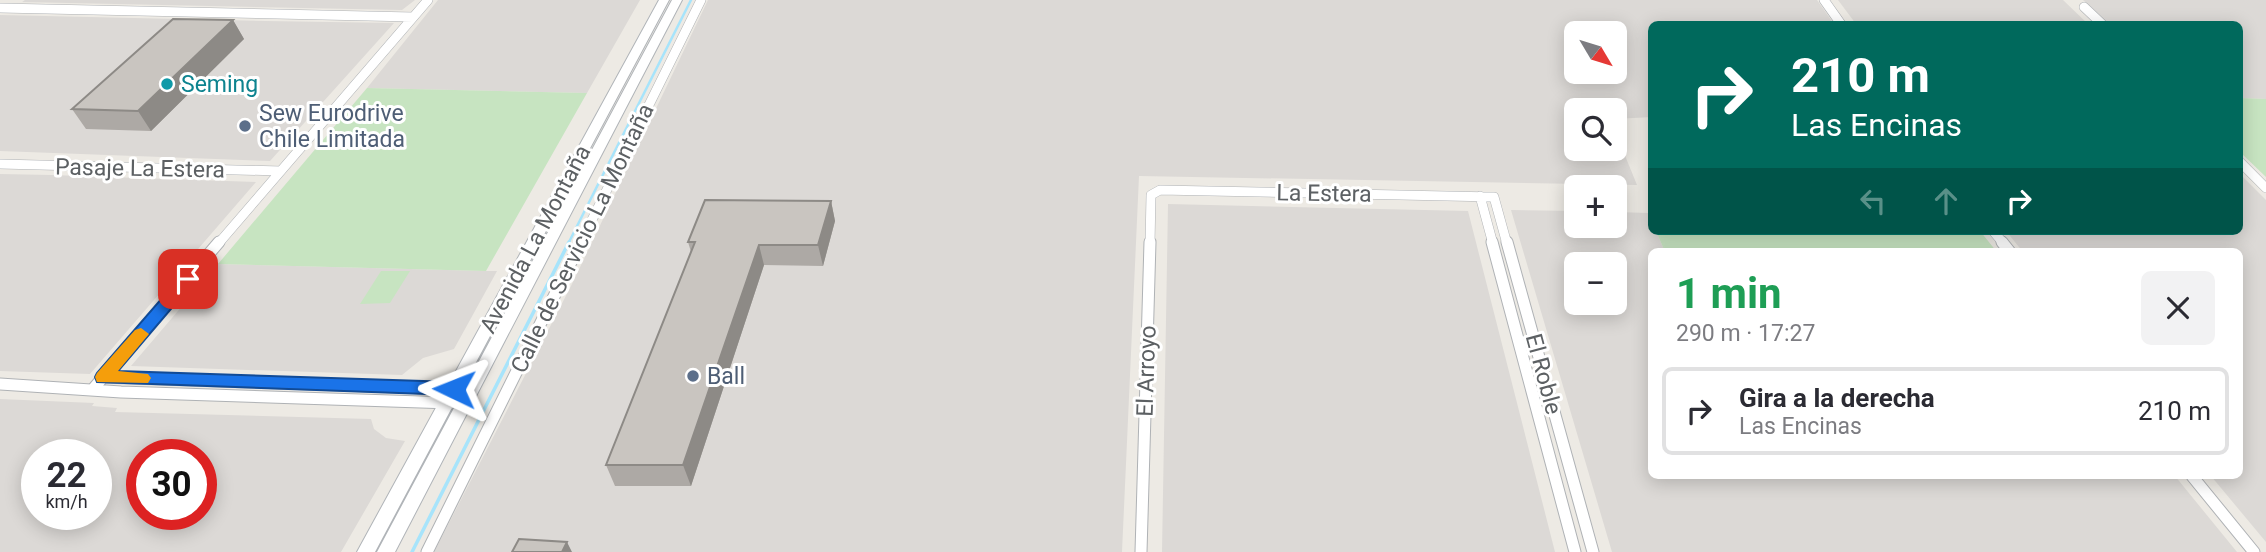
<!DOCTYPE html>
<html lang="es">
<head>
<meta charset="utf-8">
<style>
  body { margin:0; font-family:Roboto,sans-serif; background:#f2f2f3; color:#2b2b33; height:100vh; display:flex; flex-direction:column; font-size:26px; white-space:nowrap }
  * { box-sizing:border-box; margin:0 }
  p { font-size:23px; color:#7c7c81 }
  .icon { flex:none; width:38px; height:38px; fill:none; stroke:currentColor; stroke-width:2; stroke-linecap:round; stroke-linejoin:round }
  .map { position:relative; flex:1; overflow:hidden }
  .drawer { position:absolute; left:1648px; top:248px; width:595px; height:231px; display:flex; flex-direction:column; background:#fff; border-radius:10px; box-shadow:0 4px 18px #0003 }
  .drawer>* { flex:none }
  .top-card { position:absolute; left:1648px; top:21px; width:595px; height:214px; border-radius:10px; box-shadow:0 4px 18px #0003; background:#00695c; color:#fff; overflow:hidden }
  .needle { width:46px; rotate:128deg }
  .tools { position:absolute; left:1564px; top:21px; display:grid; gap:14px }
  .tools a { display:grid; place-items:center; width:63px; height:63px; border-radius:10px; background:#fff; box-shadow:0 4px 18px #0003; font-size:35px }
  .speed { position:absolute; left:21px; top:439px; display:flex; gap:14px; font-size:35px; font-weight:700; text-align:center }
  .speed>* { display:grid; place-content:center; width:91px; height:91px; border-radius:50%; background:#fff; box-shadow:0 4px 18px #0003; line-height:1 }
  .speed small { font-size:18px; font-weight:400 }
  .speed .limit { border:10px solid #d22; background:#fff; color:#111 }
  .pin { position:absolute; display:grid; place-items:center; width:60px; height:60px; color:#fff; margin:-30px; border-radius:14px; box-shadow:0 4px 10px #0006 }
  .me { position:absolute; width:77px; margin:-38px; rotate:272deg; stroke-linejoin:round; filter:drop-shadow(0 0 5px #0008) }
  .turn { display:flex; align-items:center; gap:24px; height:147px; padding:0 28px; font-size:32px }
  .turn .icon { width:91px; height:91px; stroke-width:2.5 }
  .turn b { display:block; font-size:49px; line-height:60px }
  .lanes { display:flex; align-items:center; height:66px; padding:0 28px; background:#0003; justify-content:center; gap:35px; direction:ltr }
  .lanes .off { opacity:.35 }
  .round { display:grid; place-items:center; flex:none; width:74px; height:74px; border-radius:10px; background:#f2f2f3 }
  .head { display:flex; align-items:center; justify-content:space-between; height:119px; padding:0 28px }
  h1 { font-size:42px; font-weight:700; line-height:52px; color:#1e9e55 }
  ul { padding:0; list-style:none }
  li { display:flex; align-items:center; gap:21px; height:88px; margin:0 14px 10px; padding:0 14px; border:4px solid #e1e1e2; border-radius:10px }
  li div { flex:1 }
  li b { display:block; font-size:26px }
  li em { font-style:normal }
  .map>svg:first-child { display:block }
</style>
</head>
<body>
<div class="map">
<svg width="2266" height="552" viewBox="0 0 2266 552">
  <rect width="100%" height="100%" fill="#edeae4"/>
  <!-- industrial -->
  <path fill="#dcd9d6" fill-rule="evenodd" d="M25,0H415L402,10L22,2Z
    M438,0H640L587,93L367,88Z
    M708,0H1817L1834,24H1652V117L1615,119V110H1577V149H1615V131L1637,185L1139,176L1122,552H434L571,286ZM1577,33H1615V72H1577Z
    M1838,0H2063L2088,24H1856Z
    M2083,0H2266V99L2240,98V24H2108Z
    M0,15L265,21L394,23L270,161L0,151Z
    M0,174L51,175L256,182L90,374L0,371Z
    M2240,174L2266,200V542L2211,476H2240V252H2023L2006,231H2240Z
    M1168,204L1468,211L1555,552H1162Z
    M1511,210L1577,211V226H1615V212L1649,213L1652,231H1656L1665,252H1652V476H2175L2237,552H1612ZM1577,264H1615V303H1577Z
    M218,264L486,271H497L454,349L423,358L402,375L131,366Z
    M0,399L94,403L92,406L117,408L115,412L371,419L374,429L386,438L405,441L341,552H0ZM37,455H96V514H37ZM201,455V514H142V455Z"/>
  <!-- green -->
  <path fill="#c7e4c1" d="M367,88L587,93L486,271L218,264Z
    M2240,98L2266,99V177L2240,152Z
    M1656,231H1980L1997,252H1665Z
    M381,271H410L390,303L360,304Z"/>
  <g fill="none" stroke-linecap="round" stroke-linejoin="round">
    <!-- stream-far1 -->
    <path stroke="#a7e4fb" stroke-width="2.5" d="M568,244L691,0"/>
    <!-- stream -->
    <path stroke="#a7e4fb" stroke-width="3.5" d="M412,552L569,242"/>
    <!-- minor-far1 casing -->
    <g stroke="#afb2b5" stroke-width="10">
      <path id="minor-far1" d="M1824,0L1841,24
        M2084,7L2102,24
        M0,8L413,17
        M2240,162L2266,188
        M0,164L281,171
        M1480,196L1493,244
        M1993,231L2004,244
        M218,244L428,0
        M580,244L701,0
        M1150,244L1151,195L1160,190L1494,197L1507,244"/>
    </g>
    <!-- minor casing -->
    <g stroke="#afb2b5" stroke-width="13">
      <path id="minor" d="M1492,242L1575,552
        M1507,242L1593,552
        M2002,242L2010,252
        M103,377L458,389
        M0,384L121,392L451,403
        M93,389L219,242
        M2192,476L2254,552
        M427,552L581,242
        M1141,552L1150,242"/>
    </g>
    <!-- secondary casing -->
    <g stroke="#b0b4b8" stroke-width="2">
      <path id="secondary" d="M659,0H669L375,552H357Z
        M672,0H682L395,552H377Z"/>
    </g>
    <!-- minor-far1 -->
    <use href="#minor-far1" stroke="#fff" stroke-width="9"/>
    <!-- minor -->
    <use href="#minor" stroke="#fff" stroke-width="11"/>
    <!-- secondary -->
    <use href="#secondary" fill="#fff" fill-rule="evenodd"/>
  </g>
  <!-- wall -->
  <path fill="#ada9a5" d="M233,20L244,39L151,131L86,129L72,109Z
    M831,201L835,221L823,266L764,265L691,486H615L606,465L691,252L688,242Z"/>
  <!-- shaded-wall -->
  <path fill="#8d8a86" d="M233,20L244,39L151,131L138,111Z
    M831,201L835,221L823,266L818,245Z
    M759,245L764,265L691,486L683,465Z
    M567,542L572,552H562Z"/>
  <!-- building -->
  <path fill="#c9c5c0" stroke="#8d8a86" stroke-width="2" d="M173,19L233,20L138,111L72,109Z
    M705,200L831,201L818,245H759L683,465H606L695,242H688Z
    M519,539L567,542L562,552H512Z"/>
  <!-- route -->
  <path fill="#1a73e8" stroke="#114b97" stroke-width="2" d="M188,273L196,279L194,282L118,371L454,382L463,389L454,395L97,382L95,377L97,373L182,275Z"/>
  <!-- slow -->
  <path fill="#f59e0b" d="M141,328L149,334L118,371L148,374L151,378L148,383L97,382L95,377L97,373L135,330Z"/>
  <!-- markers -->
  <circle fill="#0f9aa8" stroke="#fff" stroke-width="2.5" cx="167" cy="84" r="7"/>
  <g fill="#5c6f8a" stroke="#fff" stroke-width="2.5">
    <circle cx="245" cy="126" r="7"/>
    <circle cx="693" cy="376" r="7"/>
  </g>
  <g text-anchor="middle" stroke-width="6" stroke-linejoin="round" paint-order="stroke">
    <!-- culture labels -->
    <g font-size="23" fill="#0d838f" stroke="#fff" text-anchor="start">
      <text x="181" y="92">Seming</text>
    </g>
    <!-- service labels -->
    <g font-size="23" fill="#4e5e75" stroke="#fff" text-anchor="start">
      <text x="259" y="121">Sew Eurodrive<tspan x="259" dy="26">Chile Limitada</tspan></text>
      <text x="707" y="384">Ball</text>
    </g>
    <!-- street labels -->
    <g font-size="23" fill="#5c6063" stroke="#fff">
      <text transform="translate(140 168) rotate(1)" y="8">Pasaje La Estera</text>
      <text transform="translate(1324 193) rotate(1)" y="8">La Estera</text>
      <text transform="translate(582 238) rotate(-64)" y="8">Calle de Servicio La Montaña</text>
      <text transform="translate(535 239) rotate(-62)" y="8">Avenida La Montaña</text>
      <text transform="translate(1146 371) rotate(-88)" y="8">El Arroyo</text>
      <text transform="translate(1544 374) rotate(75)" y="8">El Roble</text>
    </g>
  </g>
</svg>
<div class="tools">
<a><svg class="needle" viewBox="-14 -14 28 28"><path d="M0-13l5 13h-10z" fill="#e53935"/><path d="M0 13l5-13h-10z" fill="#7c7c81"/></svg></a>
<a><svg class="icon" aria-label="search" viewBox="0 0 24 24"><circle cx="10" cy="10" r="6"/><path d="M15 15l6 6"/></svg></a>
<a>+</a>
<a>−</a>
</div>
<div class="speed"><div>22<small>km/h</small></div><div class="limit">30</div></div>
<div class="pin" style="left:188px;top:279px;background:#d93025"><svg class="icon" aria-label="arrive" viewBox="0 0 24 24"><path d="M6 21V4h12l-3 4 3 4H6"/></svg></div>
<svg class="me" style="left:454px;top:389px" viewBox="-20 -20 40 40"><path d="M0-17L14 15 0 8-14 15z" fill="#1a73e8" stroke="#fff" stroke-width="4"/></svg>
<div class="top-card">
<div class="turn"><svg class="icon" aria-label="right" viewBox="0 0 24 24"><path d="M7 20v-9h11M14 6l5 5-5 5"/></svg><div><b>210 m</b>Las Encinas</div></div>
<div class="lanes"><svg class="icon off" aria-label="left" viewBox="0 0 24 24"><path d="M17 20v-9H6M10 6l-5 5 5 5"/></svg><svg class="icon off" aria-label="ahead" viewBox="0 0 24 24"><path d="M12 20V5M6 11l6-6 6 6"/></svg><svg class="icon" aria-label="right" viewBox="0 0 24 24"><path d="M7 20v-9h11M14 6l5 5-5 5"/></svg></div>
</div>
<section class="drawer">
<div class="head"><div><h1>1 min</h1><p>290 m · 17:27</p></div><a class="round"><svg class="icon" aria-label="close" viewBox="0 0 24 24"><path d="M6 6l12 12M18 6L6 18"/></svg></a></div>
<ul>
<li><svg class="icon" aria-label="right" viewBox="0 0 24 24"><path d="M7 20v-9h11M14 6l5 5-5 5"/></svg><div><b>Gira a la derecha</b><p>Las Encinas</p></div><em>210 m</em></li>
</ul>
</section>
</div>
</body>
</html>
